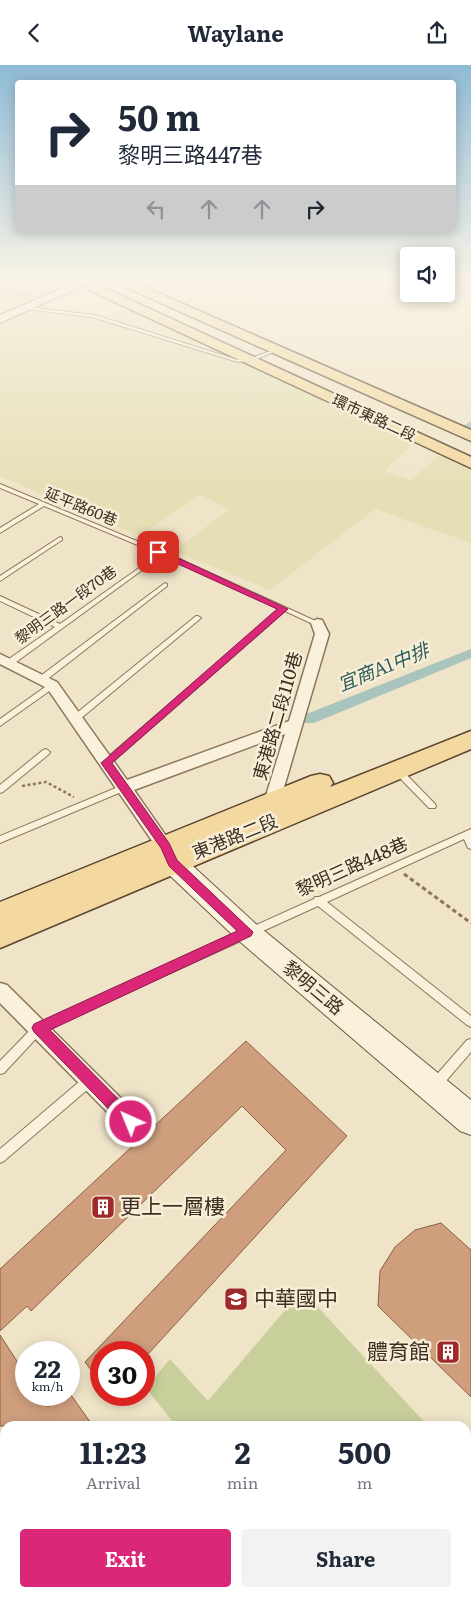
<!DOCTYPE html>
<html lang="en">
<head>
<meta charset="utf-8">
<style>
  body { margin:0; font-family:Literata,"Noto Sans TC",serif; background:#f2f2f3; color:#1f2937; height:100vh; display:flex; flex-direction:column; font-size:19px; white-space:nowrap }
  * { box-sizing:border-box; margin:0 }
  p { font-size:16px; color:#747a83 }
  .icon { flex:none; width:28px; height:28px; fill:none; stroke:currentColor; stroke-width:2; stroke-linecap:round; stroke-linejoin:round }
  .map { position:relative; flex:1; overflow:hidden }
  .drawer { position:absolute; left:0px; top:1356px; width:471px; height:176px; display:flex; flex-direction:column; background:#fff; border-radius:15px 15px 0 0; box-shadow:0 2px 12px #0003 }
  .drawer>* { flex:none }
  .guide { position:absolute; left:15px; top:15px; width:441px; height:152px; border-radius:5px; box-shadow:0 2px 12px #0003; background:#fff; color:#1f2937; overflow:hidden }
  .controls { position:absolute; left:400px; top:182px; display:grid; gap:10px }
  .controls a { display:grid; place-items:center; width:55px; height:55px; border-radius:5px; background:#fff; box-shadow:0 2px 12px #0003; font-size:25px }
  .speed { position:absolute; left:15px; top:1276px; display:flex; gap:10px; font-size:25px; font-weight:700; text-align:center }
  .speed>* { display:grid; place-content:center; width:65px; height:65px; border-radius:50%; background:#fff; box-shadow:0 2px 12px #0003; line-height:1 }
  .speed small { font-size:12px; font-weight:400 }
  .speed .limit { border:8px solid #d22; background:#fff; color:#111 }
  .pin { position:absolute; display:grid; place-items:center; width:42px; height:42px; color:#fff; margin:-21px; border-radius:10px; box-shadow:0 2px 8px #0006 }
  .me { position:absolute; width:55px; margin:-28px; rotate:316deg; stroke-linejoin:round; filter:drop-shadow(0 0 4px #0008) }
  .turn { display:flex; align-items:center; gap:18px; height:105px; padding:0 20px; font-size:22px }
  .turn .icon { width:65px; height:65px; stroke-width:2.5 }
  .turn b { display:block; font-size:35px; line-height:42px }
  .lanes { display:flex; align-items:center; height:48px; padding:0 20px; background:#0003; justify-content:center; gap:25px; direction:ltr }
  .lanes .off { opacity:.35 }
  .eta { display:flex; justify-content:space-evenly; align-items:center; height:85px; text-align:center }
  .eta b { font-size:30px; font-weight:700; line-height:35px }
  .primary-button { display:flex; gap:10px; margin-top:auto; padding:10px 20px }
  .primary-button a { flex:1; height:58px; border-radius:5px; background:#db2777; color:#fff; font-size:20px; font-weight:700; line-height:58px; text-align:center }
  .primary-button a+a { background:#f2f2f3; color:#1f2937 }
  header { display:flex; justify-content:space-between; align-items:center; height:65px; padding:0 20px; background:#fff; font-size:22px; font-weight:700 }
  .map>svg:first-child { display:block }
</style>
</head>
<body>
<header><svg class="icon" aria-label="back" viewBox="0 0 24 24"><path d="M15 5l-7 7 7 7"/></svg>Waylane<svg class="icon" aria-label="share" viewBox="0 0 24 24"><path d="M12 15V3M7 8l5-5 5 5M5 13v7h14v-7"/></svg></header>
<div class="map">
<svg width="471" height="1532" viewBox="0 0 471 1532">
  <rect width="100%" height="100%" fill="#f0e4c8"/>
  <!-- farmland -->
  <path fill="#e6deb5" d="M0,213H87L0,250Z
    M124,240L201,275L189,282L247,300L416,376L384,406L411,415L442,388L471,402V478L375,444L270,525L174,486L230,444L200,430L139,471L0,411V260L33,245L99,252Z"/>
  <!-- green -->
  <path fill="#c9cf9b" d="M302,1225L428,1361H176L146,1323L170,1294L208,1336Z
    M466,1403L471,1408V1532H311L308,1528H466Z"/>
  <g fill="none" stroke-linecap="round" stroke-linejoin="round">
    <!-- canal -->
    <path fill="#a9c4bc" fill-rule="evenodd" d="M471,356V364L465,367L462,366V362Z
      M471,584V593L314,658H304L302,654L304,650Z"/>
  </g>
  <!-- building -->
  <path fill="#cf9f7d" stroke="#8d5f41" d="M246,976L347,1071L149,1288H101V1318L85,1297L286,1085L242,1041L31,1246L27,1241L0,1266V1204Z
    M441,1158L471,1185V1332L378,1241L380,1206L395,1182L415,1165Z
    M0,1270L26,1310V1330H40L48,1342L59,1330H71L93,1361H0Z"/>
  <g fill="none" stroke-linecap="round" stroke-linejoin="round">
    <!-- lane casing -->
    <g stroke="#8d765c" stroke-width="2">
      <path id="lane" d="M69,213H75L91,220L88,221Z
        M0,222L44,235L45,236L42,237L0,224Z
        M27,242L95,250L238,295L249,294L276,284L278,285L252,296L238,297L92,252L25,244Z
        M0,419L175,492L320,558L317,560H315L285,546L109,700H103L102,698L103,696L280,544L171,494L44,441L0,468V463L39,439L0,423Z
        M60,472L62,473V475L0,516V511Z
        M139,503L141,504V506L12,600H6V596L55,562L0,536V531L60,559Z
        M165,518L167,519V521L45,616H39V612Z
        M196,551H198L201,553L79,655H73L72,653L73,651Z
        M52,617L56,620L55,622L0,661V654Z
        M46,684L50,687L49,689L3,727L0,728V720L43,685Z
        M397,702L400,703L435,739L436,741L435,743H429L394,707L393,705Z
        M123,720L126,721L127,723L126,725L0,778V771Z
        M471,764V784L468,783L464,774L327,837L471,951V962L467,960L318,841L43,966L4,1008L0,1009V996L35,960L314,834L315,832H319Z
        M471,974V987L440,1023L436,1024L432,1023L431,1019L432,1015L467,975Z
        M90,1010L94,1011L95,1015L94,1019L4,1096L0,1098V1084L86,1011Z"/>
    </g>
    <!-- street casing -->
    <g stroke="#8d765c" stroke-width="3">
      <path id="street" d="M317,554L322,555L329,569L280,736L286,746L284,750L278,752L272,750L264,737L285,669L134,725L173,781L171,786L165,787L159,786L47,623L0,599V589L57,617L127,715L289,656L315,569L311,558Z
        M0,918L7,920L138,1050L141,1057L138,1064L131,1067L124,1064L0,938Z"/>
    </g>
    <!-- secondary casing -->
    <g stroke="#6f573f" stroke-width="2">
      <path id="secondary" d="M86,213H100L0,258V250Z
        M448,213H463L471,216V223L449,215Z
        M165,772L174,774L182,791L256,859L471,1035V1070L460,1066L238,875L164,805L153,781L156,774Z"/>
    </g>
    <!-- primary casing -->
    <g stroke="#5b4430" stroke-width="3">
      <path id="primary" d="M85,213H95L98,220L471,392V403L89,225L84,215Z
        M131,216L471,365V376L127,223L125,220Z
        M471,666V684L0,883V837L311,711L320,709L329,711L333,718L330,722Z"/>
    </g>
    <!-- path-far1 -->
    <path stroke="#8d765c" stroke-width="2.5" stroke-dasharray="3 2.5" stroke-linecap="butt" d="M22,721L46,717L74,732"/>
    <!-- path -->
    <path stroke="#8d765c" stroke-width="3" stroke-dasharray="4.5 3" stroke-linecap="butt" d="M404,809L471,858"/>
    <!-- lane -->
    <use href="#lane" fill="#faf1dc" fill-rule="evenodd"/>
    <!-- street -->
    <use href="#street" fill="#faf1dc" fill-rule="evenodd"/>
    <!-- secondary -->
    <use href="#secondary" fill="#faf1dc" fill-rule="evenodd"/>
    <!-- primary -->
    <use href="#primary" fill="#f3d9a0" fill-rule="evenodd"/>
  </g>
  <!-- sky -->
  <linearGradient id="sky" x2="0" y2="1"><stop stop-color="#8fbad6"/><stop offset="0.5" stop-color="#f8f3e6"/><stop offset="1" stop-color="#f8f3e6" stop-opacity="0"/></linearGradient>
  <rect width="471" height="427" fill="url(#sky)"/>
  <!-- route -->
  <path fill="#db2777" stroke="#8e194d" d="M156,485H161L288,544L112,698L169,778L177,795L253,867L251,871L50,965L136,1052L138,1057L136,1062L131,1064L126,1062L34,967L32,963L34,959L237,866L169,801L161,783L101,698L277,544L156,489Z"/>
  <!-- icons -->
  <defs>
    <g id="building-square" transform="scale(1.25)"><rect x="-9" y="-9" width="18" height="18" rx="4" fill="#9e2a2b" stroke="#f7eed8"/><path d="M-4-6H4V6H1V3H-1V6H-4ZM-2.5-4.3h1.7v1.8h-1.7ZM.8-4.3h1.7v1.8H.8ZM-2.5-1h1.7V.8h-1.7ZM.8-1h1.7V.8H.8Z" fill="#fff"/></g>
    <g id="school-square" transform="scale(1.25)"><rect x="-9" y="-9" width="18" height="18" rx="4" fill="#9e2a2b" stroke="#f7eed8"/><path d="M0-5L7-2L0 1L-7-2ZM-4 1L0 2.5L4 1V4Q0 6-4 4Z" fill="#fff"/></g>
  </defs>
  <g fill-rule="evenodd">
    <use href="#building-square" x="103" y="1142"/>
    <use href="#school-square" x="236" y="1234"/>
    <use href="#building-square" x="448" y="1287"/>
  </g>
  <g text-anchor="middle" stroke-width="5" stroke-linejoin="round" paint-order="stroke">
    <!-- far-street labels -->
    <g font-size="15" fill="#3d2e20" stroke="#f7eed8">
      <text transform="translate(374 353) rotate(25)" y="5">環市東路二段</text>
      <text transform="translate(81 442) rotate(22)" y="5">延平路60巷</text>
      <text transform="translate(66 540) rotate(-36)" y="5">黎明三路一段70巷</text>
    </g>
    <!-- street labels -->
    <g font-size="18" fill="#3d2e20" stroke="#f7eed8">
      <text transform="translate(278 651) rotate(-74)" y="6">東港路二段110巷</text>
      <text transform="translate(235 772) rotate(-22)" y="6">東港路二段</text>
      <text transform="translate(352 802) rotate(-24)" y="6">黎明三路448巷</text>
      <text transform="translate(313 923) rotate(40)" y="6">黎明三路</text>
    </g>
    <!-- water labels -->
    <g font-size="19" font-style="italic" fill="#2f5d5a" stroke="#f7eed8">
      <text transform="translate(383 602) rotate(-22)" y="7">宜商A1中排</text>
    </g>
    <!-- near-poi labels -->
    <g font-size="21" fill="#3d2e20" stroke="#f7eed8" text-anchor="start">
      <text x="120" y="1149">更上一層樓</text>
      <text x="254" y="1241">中華國中</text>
      <text x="430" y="1294" text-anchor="end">體育館</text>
    </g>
  </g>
</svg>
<div class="controls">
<a><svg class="icon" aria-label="sound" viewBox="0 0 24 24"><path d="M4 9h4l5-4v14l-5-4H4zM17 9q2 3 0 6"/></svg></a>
</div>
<div class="speed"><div>22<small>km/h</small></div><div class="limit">30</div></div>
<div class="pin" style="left:158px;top:487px;background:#d93025"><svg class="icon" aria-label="arrive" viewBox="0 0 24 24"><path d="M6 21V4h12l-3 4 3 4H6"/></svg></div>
<svg class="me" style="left:131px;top:1057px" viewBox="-20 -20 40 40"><circle r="17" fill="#db2777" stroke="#fff" stroke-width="3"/><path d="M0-11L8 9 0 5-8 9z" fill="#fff"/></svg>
<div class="guide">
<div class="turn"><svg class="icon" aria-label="right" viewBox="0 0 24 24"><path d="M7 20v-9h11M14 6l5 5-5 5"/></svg><div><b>50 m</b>黎明三路447巷</div></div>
<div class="lanes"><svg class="icon off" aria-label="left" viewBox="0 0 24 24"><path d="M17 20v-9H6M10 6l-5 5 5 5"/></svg><svg class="icon off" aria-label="ahead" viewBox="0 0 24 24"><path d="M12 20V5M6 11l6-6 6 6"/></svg><svg class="icon off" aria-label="ahead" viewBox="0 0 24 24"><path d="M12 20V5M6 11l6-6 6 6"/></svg><svg class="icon" aria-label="right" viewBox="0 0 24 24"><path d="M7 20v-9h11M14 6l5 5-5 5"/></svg></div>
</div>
<section class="drawer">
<div class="eta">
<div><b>11:23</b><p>Arrival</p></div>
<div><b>2</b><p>min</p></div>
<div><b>500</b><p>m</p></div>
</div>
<div class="primary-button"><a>Exit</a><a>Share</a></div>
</section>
</div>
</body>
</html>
